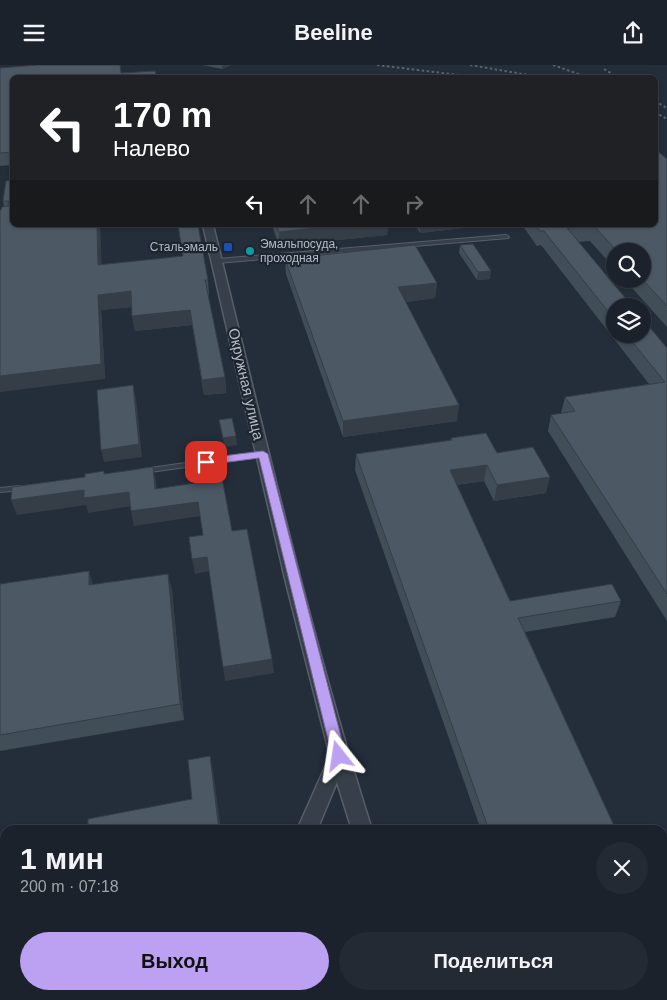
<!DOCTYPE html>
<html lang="ru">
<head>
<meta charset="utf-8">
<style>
  body { margin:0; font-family:Helvetica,sans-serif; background:#242a34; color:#f1f3f6; height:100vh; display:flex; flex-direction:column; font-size:19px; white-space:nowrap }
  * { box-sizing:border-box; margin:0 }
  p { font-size:16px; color:#a0a4a9 }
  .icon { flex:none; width:28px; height:28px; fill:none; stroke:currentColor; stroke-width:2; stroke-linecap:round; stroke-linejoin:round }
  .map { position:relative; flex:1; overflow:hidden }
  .side { position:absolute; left:0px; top:760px; width:668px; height:175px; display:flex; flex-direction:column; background:#1b222c; border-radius:15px 15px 0 0; box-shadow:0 1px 4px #0004,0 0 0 1px #393f48 }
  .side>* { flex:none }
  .banner { position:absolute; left:10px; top:10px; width:648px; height:152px; border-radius:8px; box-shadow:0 1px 4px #0004,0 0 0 1px #393f48; background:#202124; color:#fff; overflow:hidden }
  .tools { position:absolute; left:606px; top:178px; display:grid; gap:10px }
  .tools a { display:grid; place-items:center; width:45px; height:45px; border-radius:50%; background:#1b222c; box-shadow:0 1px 4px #0004,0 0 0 1px #393f48; font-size:25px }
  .pin { position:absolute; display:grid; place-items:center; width:42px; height:42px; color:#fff; margin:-21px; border-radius:10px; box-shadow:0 2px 8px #0006 }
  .me { position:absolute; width:55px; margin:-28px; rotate:345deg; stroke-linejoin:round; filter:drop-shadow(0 0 4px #0008) }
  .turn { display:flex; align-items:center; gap:18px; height:105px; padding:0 20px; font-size:22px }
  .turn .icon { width:65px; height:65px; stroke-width:2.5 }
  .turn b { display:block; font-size:35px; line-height:42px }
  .lanes { display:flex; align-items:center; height:48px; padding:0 20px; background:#0003; justify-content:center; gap:25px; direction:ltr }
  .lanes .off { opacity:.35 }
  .round { display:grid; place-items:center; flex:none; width:52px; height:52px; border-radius:26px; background:#242a34 }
  .summary { display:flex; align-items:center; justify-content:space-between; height:85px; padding:0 20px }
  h1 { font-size:30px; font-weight:800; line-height:38px }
  .primary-button { display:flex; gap:10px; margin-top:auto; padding:10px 20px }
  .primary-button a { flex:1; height:58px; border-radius:30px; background:#bca0f2; color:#111; font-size:20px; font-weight:800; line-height:58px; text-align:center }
  .primary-button a+a { background:#242a34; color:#f1f3f6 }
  header { display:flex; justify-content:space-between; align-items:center; height:65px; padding:0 20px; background:#1b222c; font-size:22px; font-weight:800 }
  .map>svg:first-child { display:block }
</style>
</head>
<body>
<header><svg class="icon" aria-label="menu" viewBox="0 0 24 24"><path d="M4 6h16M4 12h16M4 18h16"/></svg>Beeline<svg class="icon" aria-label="share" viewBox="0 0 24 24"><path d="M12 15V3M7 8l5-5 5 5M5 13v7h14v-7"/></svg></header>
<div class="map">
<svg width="667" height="935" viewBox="0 0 667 935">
  <rect width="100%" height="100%" fill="#242e3a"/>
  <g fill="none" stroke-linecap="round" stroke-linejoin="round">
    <!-- service casing -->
    <g stroke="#565e68" stroke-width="2">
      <path id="service" d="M506,170L509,172L508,173L217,198L214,196L217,194Z
        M263,387L266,389L265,391L143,408L140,406L143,404Z
        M20,421L24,423L23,425L0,427V423Z"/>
    </g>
    <!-- minor casing -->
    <g stroke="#565e68" stroke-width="3">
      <path id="minor" d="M203,160H213C263,362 309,566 372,765H352L337,717L317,765H297L330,691L286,518Z
        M31,930H67L65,935H29Z
        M401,930H423L425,935H403Z"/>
    </g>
    <!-- service -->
    <use href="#service" fill="#37404a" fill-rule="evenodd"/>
    <!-- minor -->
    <use href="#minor" fill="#37404a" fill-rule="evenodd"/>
    <!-- rail -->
    <path stroke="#5a6471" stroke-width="2" stroke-dasharray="2.5 2.5" stroke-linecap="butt" d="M377,0L475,12
      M470,0L540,12
      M553,0L587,12
      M604,4L617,12
      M655,36L667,43
      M655,47L667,54"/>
  </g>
  <!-- wall -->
  <path fill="#414d57" d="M202,0H231L222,4Z
    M0,3L121,8L157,12H12V100L0,101Z
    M667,94V262L624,214H642V186H615V204L590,176L578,177L615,241V269H642L667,283V556L548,366L551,350L561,348L565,332L649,319L541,180L537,181L522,160H655Z
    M6,116L100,160L101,200L208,215L209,230H208L225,312L226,328L204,330L192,260L135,266L132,251V242L101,245L105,314L1,145L4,142L3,136Z
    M272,160H388L387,170L279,181Z
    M415,160H489L420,168Z
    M460,180L490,214L477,215L459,188Z
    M285,194L437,218L435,233L406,237L457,356L343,372L286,209Z
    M451,373L497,388L546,428L494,436L484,416L457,420L510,536H621L615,552L525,567L616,765H481L355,405L356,389L450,376Z
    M0,519L93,520L172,525L184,655L0,686Z
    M5,780V850L0,851V781Z"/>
  <!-- shaded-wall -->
  <path fill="#353e47" d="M222,0H231L222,4Z
    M97,160H100L102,215L98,200Z
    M342,160H388L387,170L279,181V167Z
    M420,160H489L420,168Z
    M491,206L490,214L477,215L478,207Z
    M437,218L435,233L397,238L398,222Z
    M131,226L133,242L101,245L105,314L0,327V311L98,230Z
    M190,245L192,260L135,266L132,251Z
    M225,312L226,328L204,330L202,315Z
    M133,320L136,333L142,392L104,397L101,385Z
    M459,340L457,356L343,372V356Z
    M236,371L237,380L224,382L223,373Z
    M487,400L484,416L448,421L450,405Z
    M153,402L156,416L158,438L155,424Z
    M550,412L546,428L494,436L497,420Z
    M84,425L129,427L133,441L88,448L86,440L17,450L11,435Z
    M198,437L200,451L134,461L131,446Z
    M207,492L209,506L195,509L192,494Z
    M89,506L94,523L89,520Z
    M168,509L172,525L184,655L180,639Z
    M272,594L274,608L225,616L223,602Z
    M210,691L213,706L221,765H219Z"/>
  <!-- building -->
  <path fill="#4c5965" stroke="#353e47" d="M38,0H120L121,8L155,6L157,12H12V87L0,88V3Z
    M341,10L352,12H337Z
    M655,84L667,94V241L642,214V186H617L594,161L567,163L632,241H615V255L544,166H540L535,160H655Z
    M12,115V160H97L98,200L183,191L178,160H198L208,215H205L225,312L202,315L190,245L132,251L131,226L98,230L101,299L0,311V145H1L2,142L9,141V136H3L6,116Z
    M276,160H342L279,167Z
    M473,179L491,206L478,207L460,180Z
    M415,180L437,218L398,222L459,340L343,356L285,194Z
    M642,253L667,283V529L551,350L575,346L565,332L665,317L626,269H642Z
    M133,320L139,379L101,385L97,325Z
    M232,353L236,371L223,373L219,355Z
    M486,368L497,388L533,382L550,412L497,420L487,400L450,405L510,536L612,519L621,536L518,553L616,765H489L356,389L452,375L451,373Z
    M217,386L232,466L247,464L272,594L223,602L207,492L192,494L189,472L203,470L198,437L131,446L129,427L84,433V425L11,435L12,422L85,412V409L104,406V409L153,402L155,424L195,418L190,389Z
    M89,506V520L168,509L180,639L0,670V519Z
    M210,691L219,765H88V754L192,734L188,695Z
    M5,780V835L0,836V781Z"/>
  <!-- route -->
  <path fill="#bca0f2" stroke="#7a689d" d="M263,386L268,389L346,691L344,696L339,697L334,696L332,691L259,393L206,400L201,397L206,393Z"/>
  <!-- markers -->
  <rect fill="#1a4fb4" stroke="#1d252f" stroke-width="2" x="223" y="177" width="10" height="10" rx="2.5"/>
  <circle fill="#0f9aa8" stroke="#1d252f" stroke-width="2" cx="250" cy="186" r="5"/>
  <g text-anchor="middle" stroke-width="4.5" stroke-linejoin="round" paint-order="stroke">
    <!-- far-poi labels -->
    <g font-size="12" fill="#b3bbc6" stroke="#1d252f" text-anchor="start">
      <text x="260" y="183">Эмальпосуда,<tspan x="260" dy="14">проходная</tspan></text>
      <text x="218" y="186" text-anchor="end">Стальэмаль</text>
    </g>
    <!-- street labels -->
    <g font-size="15" fill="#b3bbc6" stroke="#1d252f">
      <text transform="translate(246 319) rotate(77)" y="5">Окружная улица</text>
    </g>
  </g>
</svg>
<div class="tools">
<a><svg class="icon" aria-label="search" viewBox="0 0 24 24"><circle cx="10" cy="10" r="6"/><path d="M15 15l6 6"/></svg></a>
<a><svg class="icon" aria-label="layers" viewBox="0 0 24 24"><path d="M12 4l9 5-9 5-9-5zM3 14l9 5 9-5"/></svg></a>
</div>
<div class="pin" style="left:206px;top:397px;background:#d93025"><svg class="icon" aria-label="arrive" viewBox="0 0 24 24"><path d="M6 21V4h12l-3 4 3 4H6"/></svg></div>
<svg class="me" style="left:339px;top:691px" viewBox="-20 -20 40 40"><path d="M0-17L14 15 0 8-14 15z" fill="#bca0f2" stroke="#fff" stroke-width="4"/></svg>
<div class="banner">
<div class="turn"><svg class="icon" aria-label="left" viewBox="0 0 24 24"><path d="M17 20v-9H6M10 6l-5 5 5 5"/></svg><div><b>170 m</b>Налево</div></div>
<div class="lanes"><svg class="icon" aria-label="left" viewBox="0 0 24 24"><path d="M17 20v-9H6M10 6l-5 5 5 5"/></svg><svg class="icon off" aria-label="ahead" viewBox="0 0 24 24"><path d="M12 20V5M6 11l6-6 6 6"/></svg><svg class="icon off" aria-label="ahead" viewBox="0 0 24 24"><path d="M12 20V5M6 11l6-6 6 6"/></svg><svg class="icon off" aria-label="right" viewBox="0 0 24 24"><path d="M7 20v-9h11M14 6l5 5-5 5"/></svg></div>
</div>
<section class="side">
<div class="summary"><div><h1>1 мин</h1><p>200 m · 07:18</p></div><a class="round"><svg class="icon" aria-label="close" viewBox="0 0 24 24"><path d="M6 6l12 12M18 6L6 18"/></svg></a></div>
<div class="primary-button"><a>Выход</a><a>Поделиться</a></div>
</section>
</div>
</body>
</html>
